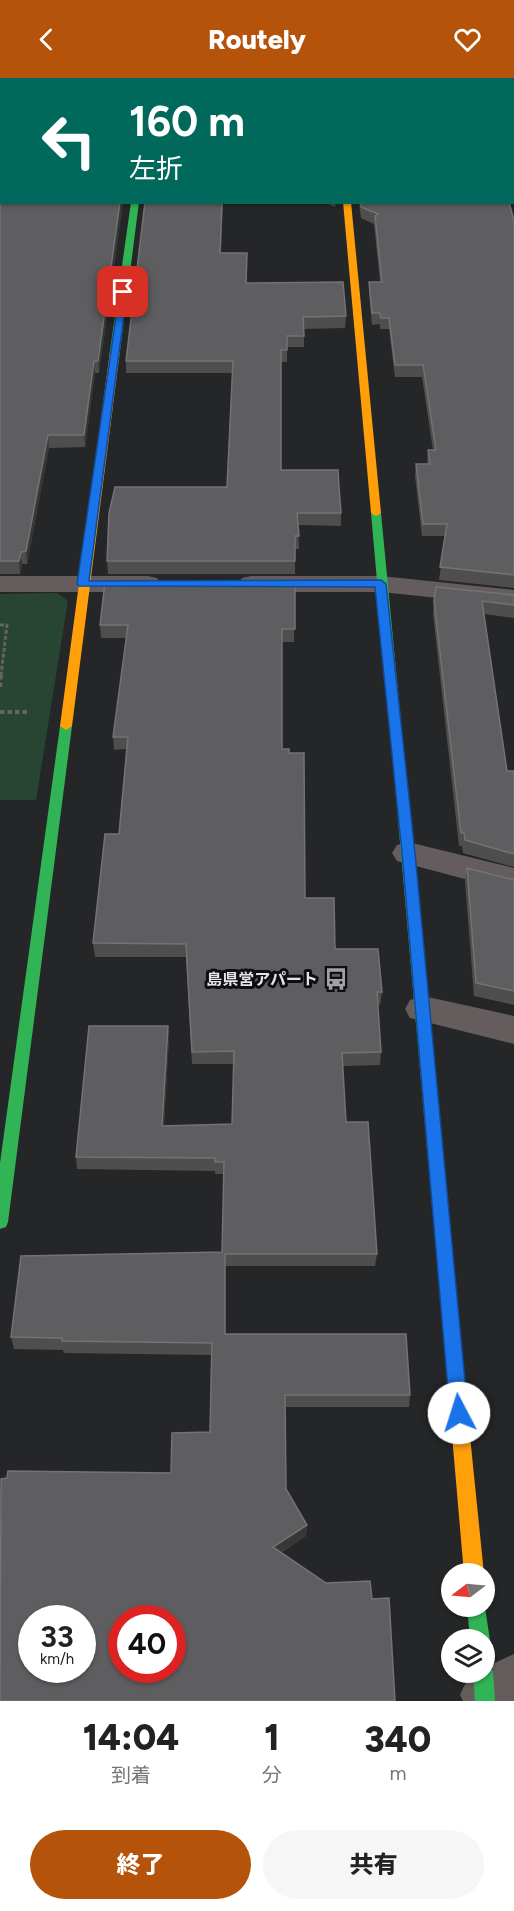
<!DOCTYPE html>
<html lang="ja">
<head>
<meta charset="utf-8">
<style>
  body { margin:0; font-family:Figtree,"Noto Sans JP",sans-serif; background:#f6f6f6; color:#222; height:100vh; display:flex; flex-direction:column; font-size:22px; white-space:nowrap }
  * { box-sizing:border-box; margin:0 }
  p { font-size:20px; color:#767676 }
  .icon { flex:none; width:33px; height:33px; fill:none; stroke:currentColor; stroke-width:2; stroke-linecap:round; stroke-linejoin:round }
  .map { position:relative; height:1623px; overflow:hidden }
  .side { display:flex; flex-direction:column; background:#fff; flex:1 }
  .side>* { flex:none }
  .top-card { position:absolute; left:0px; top:0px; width:514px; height:126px; box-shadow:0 2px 4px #0004; background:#00695c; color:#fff; overflow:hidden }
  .needle { width:39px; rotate:254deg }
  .fabs { position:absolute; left:441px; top:1485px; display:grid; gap:12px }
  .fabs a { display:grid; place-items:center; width:54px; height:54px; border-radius:50%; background:#fff; box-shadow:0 2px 4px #0004; font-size:30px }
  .speed { position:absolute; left:18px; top:1527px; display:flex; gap:12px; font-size:30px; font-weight:700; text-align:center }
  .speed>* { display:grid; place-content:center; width:78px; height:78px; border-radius:50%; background:#fff; box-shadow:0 2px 4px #0004; line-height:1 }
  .speed small { font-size:15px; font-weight:400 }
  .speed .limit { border:9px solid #d22; background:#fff; color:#111 }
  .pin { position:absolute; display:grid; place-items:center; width:51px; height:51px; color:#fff; margin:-26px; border-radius:12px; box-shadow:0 3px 9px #0006 }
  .me { position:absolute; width:66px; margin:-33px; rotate:355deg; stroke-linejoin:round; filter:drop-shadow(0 0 4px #0008) }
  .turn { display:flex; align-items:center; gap:21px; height:126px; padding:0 30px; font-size:27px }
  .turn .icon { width:78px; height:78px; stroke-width:2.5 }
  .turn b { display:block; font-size:42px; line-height:51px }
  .eta { display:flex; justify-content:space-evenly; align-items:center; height:102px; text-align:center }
  .eta b { font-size:36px; font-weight:800; line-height:42px }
  .primary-button { display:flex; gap:12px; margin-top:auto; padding:12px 30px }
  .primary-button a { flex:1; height:69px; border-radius:36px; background:#b45309; color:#fff; font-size:24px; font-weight:800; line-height:69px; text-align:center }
  .primary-button a+a { background:#f6f6f6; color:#222 }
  header { display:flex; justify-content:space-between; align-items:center; height:78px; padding:0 30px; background:#b45309; color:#fff; font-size:27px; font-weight:800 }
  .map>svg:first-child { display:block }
</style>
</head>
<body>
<header><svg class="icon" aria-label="back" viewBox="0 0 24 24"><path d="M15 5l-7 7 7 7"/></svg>Routely<svg class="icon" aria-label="heart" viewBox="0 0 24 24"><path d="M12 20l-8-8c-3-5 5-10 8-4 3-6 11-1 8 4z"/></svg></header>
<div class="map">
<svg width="514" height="1623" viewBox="0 0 514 1623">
  <rect width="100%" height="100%" fill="#252627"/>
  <!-- green -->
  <path fill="#284432" d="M57,515L68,523L36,722H0V516Z"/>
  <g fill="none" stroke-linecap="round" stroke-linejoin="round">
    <!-- path-far1 -->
    <path stroke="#666363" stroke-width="3" stroke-dasharray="4 2" stroke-linecap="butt" d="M0,547H7L1,597"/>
    <!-- path -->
    <path stroke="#666363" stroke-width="4" stroke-dasharray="4.5 3" stroke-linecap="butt" d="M0,609L1,596
      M0,634H29"/>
    <!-- street -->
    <path fill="#655d5d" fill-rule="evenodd" d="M145,0H161L144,2Z
      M0,498H148L157,500L161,506L157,512L148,514H0Z
      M251,498H381L514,512V528L381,514H251L242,512L238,506L242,500Z
      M408,764L514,790V814L397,783L392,775L397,767Z
      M423,918L514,938V966L410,940L405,931L410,922Z
      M514,1576V1623H463L460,1617C466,1604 469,1594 484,1594V1590Z"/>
    <!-- fast -->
    <path fill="#30b455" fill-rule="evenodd" d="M513,119H514V123H513Z
      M131,124H139L120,273L115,276L110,273Z
      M376,432L381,435L457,1230L455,1235L449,1238L443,1235L441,1230L371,435Z
      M66,644L72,648L8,1144L6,1149L0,1151V1085L60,648Z
      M484,1523L490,1562L484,1570V1562H470L467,1528H484Z
      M484,1585L490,1587L493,1594L495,1623H475L473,1594H484Z"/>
    <!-- slow -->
    <path fill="#ff9f0a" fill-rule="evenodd" d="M343,124H351L381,435L376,438L371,435Z
      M115,270L120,273L72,648L66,652L60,648L110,273Z
      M449,1222L455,1225L457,1230L484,1496H464L441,1230L443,1225Z"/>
  </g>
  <!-- wall -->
  <path fill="#4e4e4f" d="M0,0L2,2V112L0,111Z
    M0,115L123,124L99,295H95L85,369L49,370L27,486H22L20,496H0Z
    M145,124H223L221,175L247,205L346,238L345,250L304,251V269H287V284H281V392L341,435V448L298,447L299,471H295V496H108L107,483L227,409L232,295H126V283Z
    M324,124H336L335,129Z
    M359,124H509L514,143V510L439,502L445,458H422L415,398L416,386H427L428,372H433L422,299H395L389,251H380V246L372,247L369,215V204H380L374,146L361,140Z
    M295,504L294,564H282V671L289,675L305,820L335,871L382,914L380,927H378L381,974L380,987L343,988L346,1044L377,1176L375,1188H225V1256L410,1317L409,1329H285L286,1411L307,1447L306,1458L282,1474L326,1505L372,1521L395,1623L171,1395L210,1354L211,1277L64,1275L63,1272L14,1271L11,1259L222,1174L224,1096H215V1093L77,1091L76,1079L168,948L169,961L164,1048L232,1046L234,986H192L186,879H95L93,865L119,756L126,671L114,672L113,659L126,560H101L100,547Z
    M514,517V540L484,536L507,693H514V789L463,775L462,768H459L433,536L434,523Z
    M467,790L514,802V927L474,918L465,803Z"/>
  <!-- shaded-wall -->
  <path fill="#373738" d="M120,124H123L99,295L98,283Z
    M94,283L95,295L85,369L84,357Z
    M48,357L49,370L27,486L26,473Z
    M21,474L22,486L20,496L19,483Z
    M168,948L169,961L163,1060L162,1048Z
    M307,1447L306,1458L273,1479V1469Z"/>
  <!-- building -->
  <path fill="#5e5e60" stroke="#737375" stroke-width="1.5" fill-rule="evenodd" d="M0,0H115V2H2V101H0Z
    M182,0H514V20H513V2H182Z
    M0,115H2V124H120L98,283H94L84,357H48L26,473L21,474L19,483H0Z
    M145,124H222L220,175H247L246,205L343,204L346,238L303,239L304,258H287V272H281V392H338L339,409L341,435H297L299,458H295V483H107L109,435L115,409H227L233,283H126Z
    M361,124H509L514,143V497L440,489L447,446H423L416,386H430L428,372H436L423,287H395L389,240H381L380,235H372L369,204H382L375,138L378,136L361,129Z
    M105,504H295V551H282V671H289V675H304L305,820H334L335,871H378L382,914H377L381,974L342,975L346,1044H368L377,1176H225V1256H406L410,1317H285L286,1411L307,1447L273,1469L326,1505L370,1503L372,1521L389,1520L395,1623H0L1,1401L7,1400L8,1393L171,1395L172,1355L210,1354L212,1265L62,1263V1260L11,1259L21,1178L222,1174L224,1084H215V1080L76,1079L89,948H168L162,1048L232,1046L234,973L192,974L186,866L93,865L105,756H119L128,659H113L128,547H100ZM32,1540H82V1592H32ZM122,1540H172V1592H122Z
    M436,509L514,517V527L482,523L507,693H514V776L465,762L464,755H461L434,523Z
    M467,790L514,802V913L476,905Z"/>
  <!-- route -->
  <path fill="#1a73e8" stroke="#114b97" stroke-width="1.5" d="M120,212L127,214L89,503L381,502L386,506L415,775L468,1335L465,1341L459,1343L453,1341L450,1335L402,775L375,509L79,508L77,506Z"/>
  <!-- icons -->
  <defs>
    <g id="bus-bare" transform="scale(1.8)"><path d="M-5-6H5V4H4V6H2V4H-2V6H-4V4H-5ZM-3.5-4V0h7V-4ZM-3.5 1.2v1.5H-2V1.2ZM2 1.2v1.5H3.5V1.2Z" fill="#a0a2a3" stroke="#0e0f10" stroke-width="2.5" paint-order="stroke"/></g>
  </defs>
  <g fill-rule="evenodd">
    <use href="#bus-bare" x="336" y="901"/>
  </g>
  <g text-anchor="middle" stroke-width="6" stroke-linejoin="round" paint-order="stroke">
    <!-- poi labels -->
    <g font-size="16" font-weight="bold" fill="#e3e4e6" stroke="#0e0f10" text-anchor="end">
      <text x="318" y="907">島県営アパート</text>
    </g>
  </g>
</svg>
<div class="fabs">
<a><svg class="needle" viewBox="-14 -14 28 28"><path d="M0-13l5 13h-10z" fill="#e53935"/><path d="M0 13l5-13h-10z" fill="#767676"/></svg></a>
<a><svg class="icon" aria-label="layers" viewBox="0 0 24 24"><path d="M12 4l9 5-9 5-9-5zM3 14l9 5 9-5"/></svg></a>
</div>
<div class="speed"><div>33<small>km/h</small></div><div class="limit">40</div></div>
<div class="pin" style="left:123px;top:214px;background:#d93025"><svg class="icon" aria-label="arrive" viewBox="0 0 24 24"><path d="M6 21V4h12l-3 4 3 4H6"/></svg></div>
<svg class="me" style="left:459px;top:1335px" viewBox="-20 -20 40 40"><circle r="19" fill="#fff"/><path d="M0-13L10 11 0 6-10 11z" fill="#1a73e8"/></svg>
<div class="top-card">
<div class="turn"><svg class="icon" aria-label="left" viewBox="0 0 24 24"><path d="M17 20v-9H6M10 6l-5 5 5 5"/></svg><div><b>160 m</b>左折</div></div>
</div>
</div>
<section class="side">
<div class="eta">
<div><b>14:04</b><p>到着</p></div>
<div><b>1</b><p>分</p></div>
<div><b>340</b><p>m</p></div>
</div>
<div class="primary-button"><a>終了</a><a>共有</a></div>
</section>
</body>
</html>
